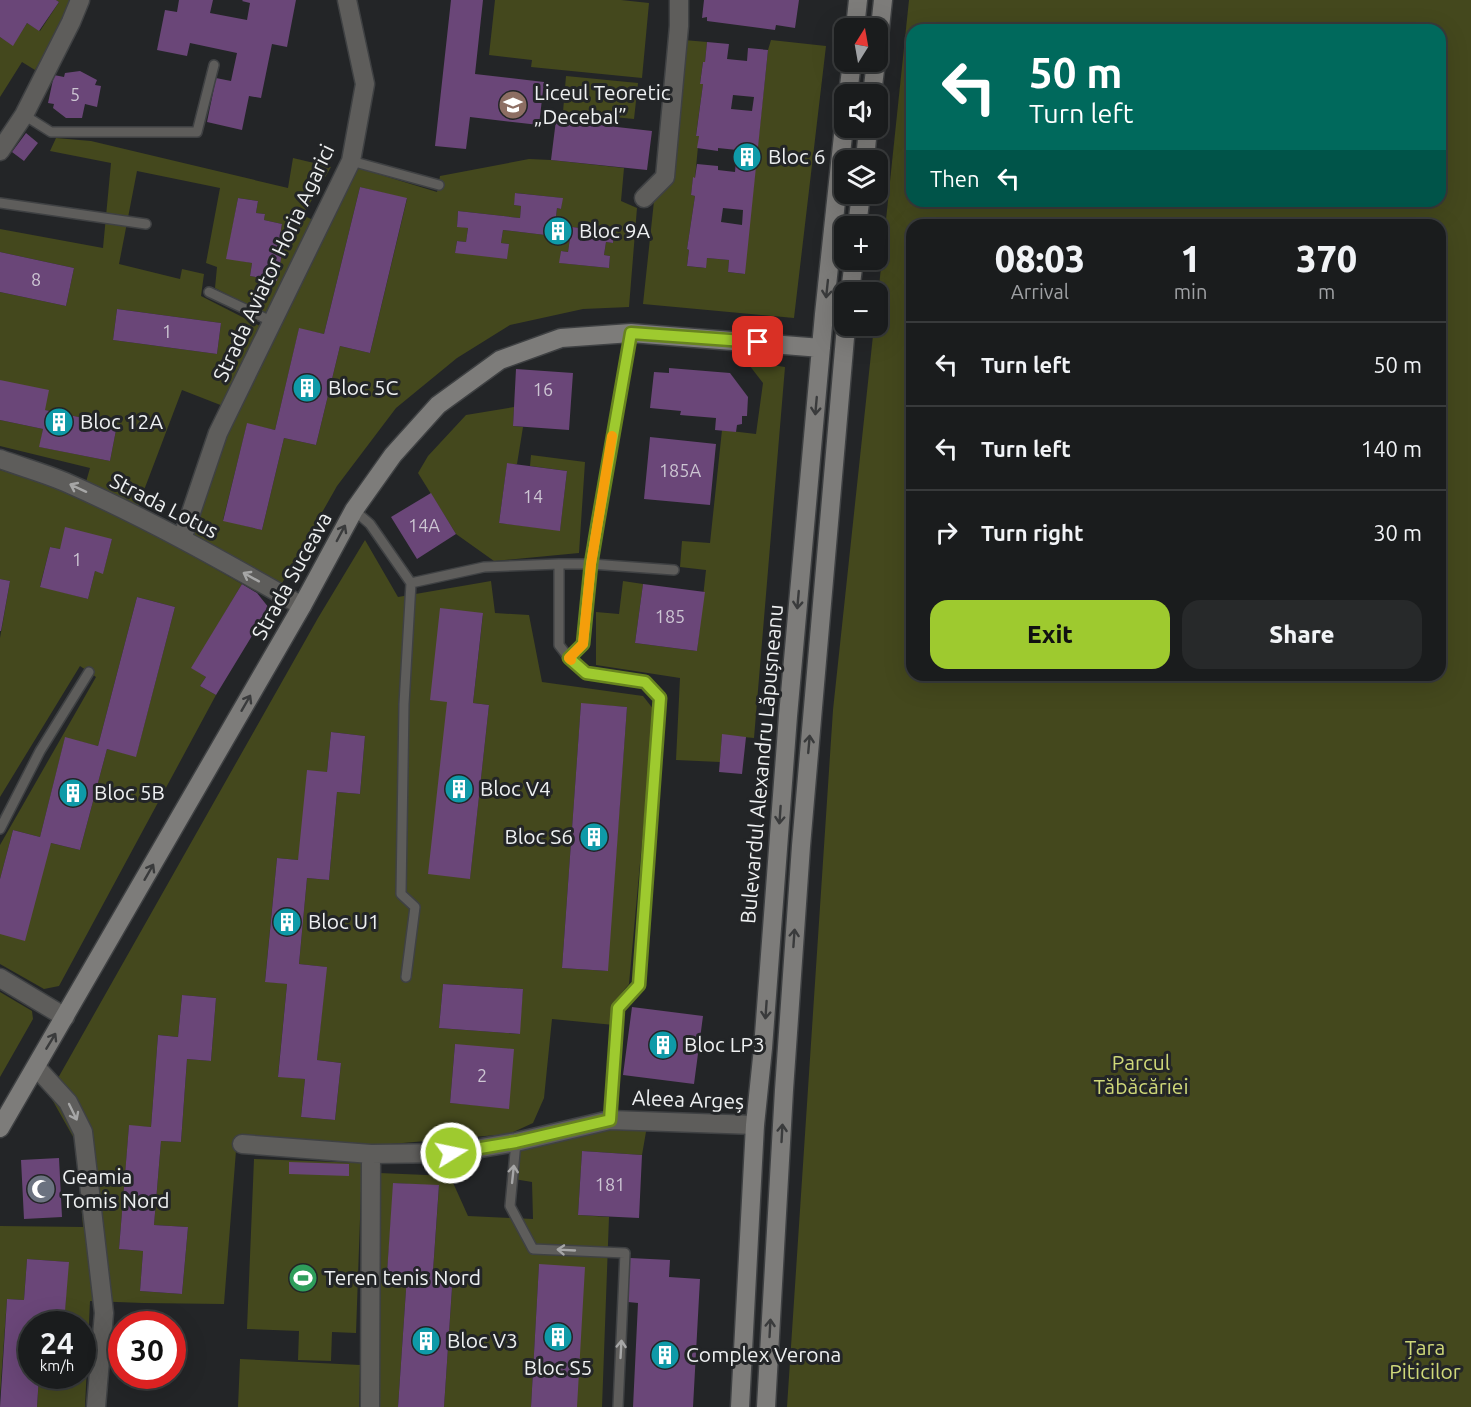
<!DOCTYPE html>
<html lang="en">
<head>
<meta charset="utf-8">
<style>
  body { margin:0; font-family:Ubuntu,sans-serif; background:#27292a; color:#f1f3f6; height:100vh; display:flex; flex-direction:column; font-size:22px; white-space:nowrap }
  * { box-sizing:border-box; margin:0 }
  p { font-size:20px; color:#9fa1a4 }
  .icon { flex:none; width:33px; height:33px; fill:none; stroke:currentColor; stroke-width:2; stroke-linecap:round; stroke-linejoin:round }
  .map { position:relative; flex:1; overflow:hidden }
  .drawer { position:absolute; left:906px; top:219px; width:540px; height:462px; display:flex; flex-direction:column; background:#1a1c1d; border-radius:18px; box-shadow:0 6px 24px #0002,0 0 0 2px #383a3b }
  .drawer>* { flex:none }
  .banner { position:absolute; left:906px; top:24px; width:540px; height:183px; border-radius:18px; box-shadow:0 6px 24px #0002,0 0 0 2px #383a3b; background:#00695c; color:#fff; overflow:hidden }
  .needle { width:39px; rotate:11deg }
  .buttons { position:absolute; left:834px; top:18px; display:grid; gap:12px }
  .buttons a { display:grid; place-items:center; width:54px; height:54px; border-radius:12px; background:#1a1c1d; box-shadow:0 6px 24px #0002,0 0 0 2px #383a3b; font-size:30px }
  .speed { position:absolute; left:18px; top:1311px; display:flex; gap:12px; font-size:30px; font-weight:700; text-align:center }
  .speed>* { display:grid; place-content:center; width:78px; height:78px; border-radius:50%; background:#1a1c1d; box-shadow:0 6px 24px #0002,0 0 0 2px #383a3b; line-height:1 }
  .speed small { font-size:15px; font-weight:400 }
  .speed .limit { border:9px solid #d22; background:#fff; color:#111 }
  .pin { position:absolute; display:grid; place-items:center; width:51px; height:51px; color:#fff; margin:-26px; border-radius:12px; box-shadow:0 3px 9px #0006 }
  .me { position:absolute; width:66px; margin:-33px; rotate:80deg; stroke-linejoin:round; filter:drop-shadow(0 0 4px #0008) }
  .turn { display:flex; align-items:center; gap:21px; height:126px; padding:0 24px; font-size:27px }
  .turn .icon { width:78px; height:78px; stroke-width:2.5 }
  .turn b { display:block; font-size:42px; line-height:51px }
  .then { display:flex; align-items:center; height:57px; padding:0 24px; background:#0003; gap:12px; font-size:22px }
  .eta { display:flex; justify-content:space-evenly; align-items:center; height:102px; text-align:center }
  .eta b { font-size:36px; font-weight:800; line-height:42px }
  .cta { display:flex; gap:12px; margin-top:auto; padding:12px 24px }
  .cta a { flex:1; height:69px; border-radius:18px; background:#9eca2f; color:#111; font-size:24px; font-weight:800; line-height:69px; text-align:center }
  .cta a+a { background:#27292a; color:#f1f3f6 }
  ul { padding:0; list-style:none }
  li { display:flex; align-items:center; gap:18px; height:84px; padding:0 24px; border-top:2px solid #383a3b }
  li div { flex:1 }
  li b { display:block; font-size:22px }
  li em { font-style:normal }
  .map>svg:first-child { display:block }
</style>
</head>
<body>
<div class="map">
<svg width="1471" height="1407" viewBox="0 0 1471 1407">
  <rect width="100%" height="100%" fill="#232527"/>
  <!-- green -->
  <path fill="#44481d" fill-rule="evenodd" d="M56,0H71L65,18L35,70L22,62L0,97V37L13,45L27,23L40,31L59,2Z
    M495,0H621L649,3L642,78L531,67L532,60L489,55Z
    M909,0H1471V1407H787L833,710L874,326H878V296ZM912,30H1440V201H912ZM912,225H1440V675H912Z
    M684,40L707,42L705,62H703L700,83L703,84L696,135L699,136L695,178H693L691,195L695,196L687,249L689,250L687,266L704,268L707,258L729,260L728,272L744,274L768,50L771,40L826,46L794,318L643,304L654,201L673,175Z
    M566,76L638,83L634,119L563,112Z
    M56,138L91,141L288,188L293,158L331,167L303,215L315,221L271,317L215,288L217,267L206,263L220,188L137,171L119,264L180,279L182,269L204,274L201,296L262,327L223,406L182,390L138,506L86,482L90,468L0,446V420L43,429L40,447L110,461L117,425L45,410L0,380V292L66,306L74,268L0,252V229L103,248L111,163L50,151ZM238,198L258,201L256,213L265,214L264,220L282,224L278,247L283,248L277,281L250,276L252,263L227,258ZM117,309L221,323L217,354L113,340Z
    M529,159L551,160L624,168L621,201L637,208L629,307L583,309L510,325L457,358L396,408L337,486L281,585L190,535L225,433L355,167L437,192L440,176ZM360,187L407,199L370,353L340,346L316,445L284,438L262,530L223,520L247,424L275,430L299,329L324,334ZM516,193L562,198L561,209L557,208L555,225L614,232L613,243L606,242L604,255L610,256L609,268L560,263L561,251L568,252L570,238L503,230L501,243L509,244L455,253L457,241L466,242L468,228L457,226L458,211L520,218L521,206L514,205Z
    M746,361L785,367L754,738L722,735L720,762L676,760L680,678L596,665V612L619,614L623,581L643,584L635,643L697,651L706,570L680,567L682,541L710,543L722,430L756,434L763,383Z
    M514,407L513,426L523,427L517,464H507L499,523L560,530L567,471L530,466L531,455L585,462L579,553L494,561L456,534L418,473L428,456L466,415Z
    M0,470L65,490L163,539L242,584L192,668L206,677L200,686L216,695L59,986L44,989L0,964V934L51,843L80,850L107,749L136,756L175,607L137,597L98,746L65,738L40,837L13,830L0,879V845L96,677L80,666L0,797V638L10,581L0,579ZM112,539L103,573L95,571L88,599L40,586L50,547L60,549Z
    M365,540L398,597L491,581L495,613L529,615L542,682L643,696L654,710L629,984L615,1001L614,1025L552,1019L544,1098L533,1123L509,1134L367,1146L237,1138L224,1304L143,1303L90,1301L85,1407H37L39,1376H82V1324H64L68,1262L27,1259L24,1300L7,1299L0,1395V1226L83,1227L76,1142L49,1094L318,618ZM483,614L473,703L489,705L470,878L447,702ZM581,704L627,707L607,971L562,968ZM331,732L365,736L360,794L337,792L329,880L307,878L299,964L326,967L317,1060L341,1063L335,1120L301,1117L305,1079L278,1076L287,984L265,981L277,858L298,860L327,772ZM443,984L523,989L519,1034L439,1028ZM182,995L216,998L211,1061L187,1059L181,1142L161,1141L154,1225L188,1227L182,1294L140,1291L143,1251L119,1249L129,1126L151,1127L158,1035L178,1037ZM455,1044L509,1108L450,1103Z
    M0,992L32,1011L33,1019L0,1077Z
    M612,1126H647L642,1155L582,1151L578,1215L609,1217L602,1407H577L539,1265L531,1407H444L453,1273L433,1271L439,1186L394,1183L387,1273L407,1275L398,1407H379V1173L450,1176L468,1216L533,1219L532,1182L514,1179L516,1151Z
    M254,1159L362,1163L356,1333L332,1332L331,1361L298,1360L299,1331L247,1329Z
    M240,1359L360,1365L359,1407H238Z"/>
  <!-- building -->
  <path fill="#6a4678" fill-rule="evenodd" d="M0,0H56L59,2L39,31L27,23L13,46L0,37Z
    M179,0H213L210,13L247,20L250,3L242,1L243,0H296L287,47L272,44L261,98L249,96L242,130L207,122L216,78L231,81L237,53L190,43L187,56L157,50L165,10L177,12Z
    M451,0H483L475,74L544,82L539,125L470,117L466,149L435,146Z
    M704,0H799L795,28L776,25L775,30L707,21V17L702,18Z
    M707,42L729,44L727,59L747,61L748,48L768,50L745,274L728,272L729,260L707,258L706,268L687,266L689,250L687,249L695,196L691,195L693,177L695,178L697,164L718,166V170L735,172L737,150L718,148V151L697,148L699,136H696L703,84H700L703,62H705ZM733,95L754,97L752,111L731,109ZM723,208L743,210L742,225L721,222Z
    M80,71L97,80L95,85L101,86L97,107L85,104L82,118H66L53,108L54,104L48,103L54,75L64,77L65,73Z
    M556,120L652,131L647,170L551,160Z
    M26,133L38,143L24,161L12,152Z
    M360,187L407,198L370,353L340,346L316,445L284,438L262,530L223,521L247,423L275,430L299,328L324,334Z
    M515,193L563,198L561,209L557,208L555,225L614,232L613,243L606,242L604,255L610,256L609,268L559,263L561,251L568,252L570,238L503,230L501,243L509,244L507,259L455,253L457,241L466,242L468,228L457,227L458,211L520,218L521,206L514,205Z
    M238,198L258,201L256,213L265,214L264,220L282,224L278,247L283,248L277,281L250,276L252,263L226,259Z
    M0,252L74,268L66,306L0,292Z
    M117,309L221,323L217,354L113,340Z
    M669,368L730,373L748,397L747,416H742V424L737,425L736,432L715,430L716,418L680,415L681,411L650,408L654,372L669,373Z
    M516,369L573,373L569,430L513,426Z
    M0,380L49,390L45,410L117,425L110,461L39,447L43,429L0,420Z
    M650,437L716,444L710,505L644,499Z
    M507,463L567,471L560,531L499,523Z
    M431,493L456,534L417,559L391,517Z
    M65,527L112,539L103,574L95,571L88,599L40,587L50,547L60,549Z
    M0,579L10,581L1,631H0Z
    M242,584L257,593L269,608L216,695L200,686L206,677L191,668Z
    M643,584L705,592L697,651L635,643Z
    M137,597L175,607L136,757L107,749L80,850L51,843L25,941L0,934V879L13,830L40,837L65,737L98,746Z
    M440,608L483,613L473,703L489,705L470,879L428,874L447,702L430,700Z
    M581,703L627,707L608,971L562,968Z
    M331,732L365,736L360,794L337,792L329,880L307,878L299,964L327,967L317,1060L341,1063L335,1120L301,1117L305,1079L278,1077L287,984L265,982L277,858L298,860L307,770L327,772Z
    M722,734L746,737L742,774L719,772Z
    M443,984L523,989L520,1034L439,1028Z
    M182,995L216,998L211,1061L187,1059L181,1142L161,1141L154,1225L188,1227L182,1294L140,1291L143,1251L119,1249L129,1125L151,1127L158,1035L178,1037Z
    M632,1007L703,1016L694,1084L623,1075Z
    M455,1044L514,1049L509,1109L450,1103Z
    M582,1151L642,1155L639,1218L578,1215Z
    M59,1158L62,1217L24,1219L21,1160Z
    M289,1162L349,1164V1176L289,1174Z
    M393,1183L439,1185L433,1271L453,1273L444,1407H398L407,1275L387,1273Z
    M630,1258L670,1260L669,1277L700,1279L693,1407H633L638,1303L628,1302Z
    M27,1259L69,1262L64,1324H32V1376H39L37,1407H0L7,1299L24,1300Z
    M539,1264L585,1267L577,1407H531Z"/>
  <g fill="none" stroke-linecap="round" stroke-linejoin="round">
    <!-- lane casing -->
    <g stroke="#3f4143" stroke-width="12">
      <path id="lane" d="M24,115L51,132H197L214,65
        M351,161L439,185
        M0,203L146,224
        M209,292L273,322
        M354,510L370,524L411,583L484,567L559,564H591L674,570
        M559,564V645L569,658L586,673L645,682L660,698L639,985L618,1008L610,1120
        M569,658L583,644L591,564L608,459L631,333
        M0,829L40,751L89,672
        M406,977L415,907L401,894L404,704L411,583
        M516,1142L510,1206L533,1249L625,1253L618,1407"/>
    </g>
    <!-- street casing -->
    <g stroke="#3f4143" stroke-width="21">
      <path id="street" d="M0,151L24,115L71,22L80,0
        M644,198L665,177L679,26V0
        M0,459C22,467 44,473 65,482C147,518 225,562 302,606
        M182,539L218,433L351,161L365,84L347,0
        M0,978L65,1017
        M36,1067L68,1102L83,1132L104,1313L96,1407
        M242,1144L371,1154L451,1153L516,1142L610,1120L755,1125
        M370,1407L371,1154"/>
    </g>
    <!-- secondary casing -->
    <g stroke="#3f4143" stroke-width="21">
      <path id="secondary" d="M855,28L858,0
        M878,46L883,0
        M848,94L852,62
        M872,94L876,62
        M865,160L868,128
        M857,226L861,194
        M850,292L854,260
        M0,1128L302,606L354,510L393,455L438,405L500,360L561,338L631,333L821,348
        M740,1407L755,1125L763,1048L788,716L824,314L844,126
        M766,1407L784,1090L801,846L846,326"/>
    </g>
    <!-- lane -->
    <use href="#lane" stroke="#5e5d5b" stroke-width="9"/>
    <!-- street -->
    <use href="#street" stroke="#5e5d5b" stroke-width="18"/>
    <!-- secondary -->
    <use href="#secondary" stroke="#7d7c7a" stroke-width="18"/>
  </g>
  <!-- one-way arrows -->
  <defs><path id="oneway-shaft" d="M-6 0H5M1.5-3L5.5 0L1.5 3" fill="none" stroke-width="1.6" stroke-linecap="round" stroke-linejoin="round" transform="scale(1.5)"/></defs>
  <g stroke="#3a3b3c">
    <use href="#oneway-shaft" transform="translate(827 289) rotate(96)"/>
    <use href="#oneway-shaft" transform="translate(816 406) rotate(95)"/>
    <use href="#oneway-shaft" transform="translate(341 533) rotate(-62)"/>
    <use href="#oneway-shaft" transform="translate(798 600) rotate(95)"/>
    <use href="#oneway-shaft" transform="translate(246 703) rotate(-60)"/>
    <use href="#oneway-shaft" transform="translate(809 744) rotate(-85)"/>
    <use href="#oneway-shaft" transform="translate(780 815) rotate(94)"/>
    <use href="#oneway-shaft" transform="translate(149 872) rotate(-60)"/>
    <use href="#oneway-shaft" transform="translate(794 938) rotate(-86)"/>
    <use href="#oneway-shaft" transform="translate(766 1010) rotate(94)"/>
    <use href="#oneway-shaft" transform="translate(51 1041) rotate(-59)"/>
    <use href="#oneway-shaft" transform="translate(782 1133) rotate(-87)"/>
    <use href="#oneway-shaft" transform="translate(770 1328) rotate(-87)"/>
  </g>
  <g stroke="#a6a6a6">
    <use href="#oneway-shaft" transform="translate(78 488) rotate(-155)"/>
    <use href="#oneway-shaft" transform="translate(251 577) rotate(-151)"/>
    <use href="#oneway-shaft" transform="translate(73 1112) rotate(64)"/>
    <use href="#oneway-shaft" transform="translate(513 1174) rotate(-84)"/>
    <use href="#oneway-shaft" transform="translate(566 1250) rotate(-177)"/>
    <use href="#oneway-shaft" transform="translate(621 1349) rotate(-87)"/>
  </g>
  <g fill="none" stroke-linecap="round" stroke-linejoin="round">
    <!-- route casing -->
    <g stroke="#67831f" stroke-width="15">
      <path id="route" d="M451,1153L516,1142L610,1120L618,1008L639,985L660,698L645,682L586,673L569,658L583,644L591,564L598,522L631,333L758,342"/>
    </g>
    <!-- route -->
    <use href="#route" stroke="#9eca2f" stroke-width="10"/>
    <!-- slow -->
    <path stroke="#f59e0b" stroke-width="10" d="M571,660L569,658L583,644L591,564L612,436"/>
  </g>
  <!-- icons -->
  <defs>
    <g id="school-disc" transform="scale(1.5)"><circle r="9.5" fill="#8d6e63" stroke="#232527"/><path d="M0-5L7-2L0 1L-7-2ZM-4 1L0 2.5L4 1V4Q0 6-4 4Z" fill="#fff"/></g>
    <g id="building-disc" transform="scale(1.5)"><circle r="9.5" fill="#0f9aa8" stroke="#232527"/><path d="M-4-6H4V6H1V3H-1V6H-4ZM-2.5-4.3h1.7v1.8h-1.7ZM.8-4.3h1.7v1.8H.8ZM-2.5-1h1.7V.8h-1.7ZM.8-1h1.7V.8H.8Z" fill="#fff"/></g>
    <g id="mosque-disc" transform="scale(1.5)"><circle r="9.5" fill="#6b7280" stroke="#232527"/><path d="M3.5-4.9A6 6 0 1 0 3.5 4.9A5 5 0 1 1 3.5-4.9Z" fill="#fff"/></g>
    <g id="stadium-disc" transform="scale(1.5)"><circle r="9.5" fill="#2e9e5b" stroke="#232527"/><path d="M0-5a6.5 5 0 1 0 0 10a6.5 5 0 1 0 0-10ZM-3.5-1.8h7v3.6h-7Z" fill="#fff"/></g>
  </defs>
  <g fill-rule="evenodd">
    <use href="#school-disc" x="513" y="105"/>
    <use href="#building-disc" x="747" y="157"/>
    <use href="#building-disc" x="558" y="231"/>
    <use href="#building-disc" x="307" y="388"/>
    <use href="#building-disc" x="59" y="422"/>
    <use href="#building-disc" x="459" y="789"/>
    <use href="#building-disc" x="73" y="793"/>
    <use href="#building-disc" x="594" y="837"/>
    <use href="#building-disc" x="287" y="922"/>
    <use href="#building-disc" x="663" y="1045"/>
    <use href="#mosque-disc" x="41" y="1189"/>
    <use href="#stadium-disc" x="303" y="1278"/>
    <use href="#building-disc" x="558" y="1337"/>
    <use href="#building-disc" x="426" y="1341"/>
    <use href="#building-disc" x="665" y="1355"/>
  </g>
  <g text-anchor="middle" stroke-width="6" stroke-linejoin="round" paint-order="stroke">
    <!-- number labels -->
    <g font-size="18" fill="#cdc6d3">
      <text x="75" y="101">5</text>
      <text x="36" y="286">8</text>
      <text x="167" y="338">1</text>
      <text x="543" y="396">16</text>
      <text x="680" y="477">185A</text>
      <text x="533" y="503">14</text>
      <text x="424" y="532">14A</text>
      <text x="77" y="566">1</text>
      <text x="670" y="623">185</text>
      <text x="482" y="1082">2</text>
      <text x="610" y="1191">181</text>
    </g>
    <!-- poi labels -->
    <g font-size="21" fill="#eef0f1" stroke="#232527" text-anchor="start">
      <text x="534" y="100">Liceul Teoretic<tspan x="534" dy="24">„Decebal”</tspan></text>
      <text x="768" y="164">Bloc 6</text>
      <text x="579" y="238">Bloc 9A</text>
      <text x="328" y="395">Bloc 5C</text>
      <text x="80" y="429">Bloc 12A</text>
      <text x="480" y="796">Bloc V4</text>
      <text x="94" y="800">Bloc 5B</text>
      <text x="573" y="844" text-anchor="end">Bloc S6</text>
      <text x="308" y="929">Bloc U1</text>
      <text x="684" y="1052">Bloc LP3</text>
      <text x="62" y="1184">Geamia<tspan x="62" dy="24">Tomis Nord</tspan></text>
      <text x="324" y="1285">Teren tenis Nord</text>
      <text x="447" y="1348">Bloc V3</text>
      <text x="686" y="1362">Complex Verona</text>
      <text x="558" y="1375" text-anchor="middle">Bloc S5</text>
    </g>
    <!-- street labels -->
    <g font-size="21" fill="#eef0f1" stroke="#232527">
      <text transform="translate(274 263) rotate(-65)" y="7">Strada Aviator Horia Agarici</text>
      <text transform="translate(164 506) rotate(27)" y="7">Strada Lotus</text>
      <text transform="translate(292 576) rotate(-61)" y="7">Strada Suceava</text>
      <text transform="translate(762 764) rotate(-85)" y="7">Bulevardul Alexandru Lăpușneanu</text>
      <text transform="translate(688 1100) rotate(2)" y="7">Aleea Argeș</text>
    </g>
    <!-- park labels -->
    <g font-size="21" fill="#cfd879" stroke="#232527">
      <text x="1141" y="1070">Parcul<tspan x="1141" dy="24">Tăbăcăriei</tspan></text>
      <text x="1425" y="1355">Țara<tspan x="1425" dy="24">Piticilor</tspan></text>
    </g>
  </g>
</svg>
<div class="buttons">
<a><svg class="needle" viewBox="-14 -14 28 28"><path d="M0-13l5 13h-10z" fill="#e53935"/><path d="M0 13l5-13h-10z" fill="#9fa1a4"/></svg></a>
<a><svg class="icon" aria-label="sound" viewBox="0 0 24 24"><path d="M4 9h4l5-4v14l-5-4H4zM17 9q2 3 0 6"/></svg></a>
<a><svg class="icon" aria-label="layers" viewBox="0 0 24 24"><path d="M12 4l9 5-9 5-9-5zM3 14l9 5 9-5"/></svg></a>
<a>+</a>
<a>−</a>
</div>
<div class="speed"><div>24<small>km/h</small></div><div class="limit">30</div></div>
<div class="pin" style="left:758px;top:342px;background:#d93025"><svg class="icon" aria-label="arrive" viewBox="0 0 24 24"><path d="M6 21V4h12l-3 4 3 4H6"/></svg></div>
<svg class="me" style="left:451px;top:1153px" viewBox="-20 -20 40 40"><circle r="17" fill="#9eca2f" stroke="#fff" stroke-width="3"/><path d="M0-11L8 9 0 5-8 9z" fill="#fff"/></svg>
<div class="banner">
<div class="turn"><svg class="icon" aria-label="left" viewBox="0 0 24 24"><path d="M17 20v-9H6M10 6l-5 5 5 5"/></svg><div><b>50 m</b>Turn left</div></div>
<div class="then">Then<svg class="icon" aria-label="left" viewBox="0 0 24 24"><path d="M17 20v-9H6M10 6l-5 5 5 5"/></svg></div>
</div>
<section class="drawer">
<div class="eta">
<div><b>08:03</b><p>Arrival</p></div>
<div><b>1</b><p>min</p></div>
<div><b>370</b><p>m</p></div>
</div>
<ul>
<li><svg class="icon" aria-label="left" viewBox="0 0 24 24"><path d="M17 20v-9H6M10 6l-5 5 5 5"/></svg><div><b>Turn left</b></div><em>50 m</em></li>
<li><svg class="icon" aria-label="left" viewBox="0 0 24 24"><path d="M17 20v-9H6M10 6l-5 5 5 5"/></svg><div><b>Turn left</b></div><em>140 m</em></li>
<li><svg class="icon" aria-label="right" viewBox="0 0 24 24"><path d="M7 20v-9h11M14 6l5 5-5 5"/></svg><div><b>Turn right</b></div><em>30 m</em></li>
</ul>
<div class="cta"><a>Exit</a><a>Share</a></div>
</section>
</div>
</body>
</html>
